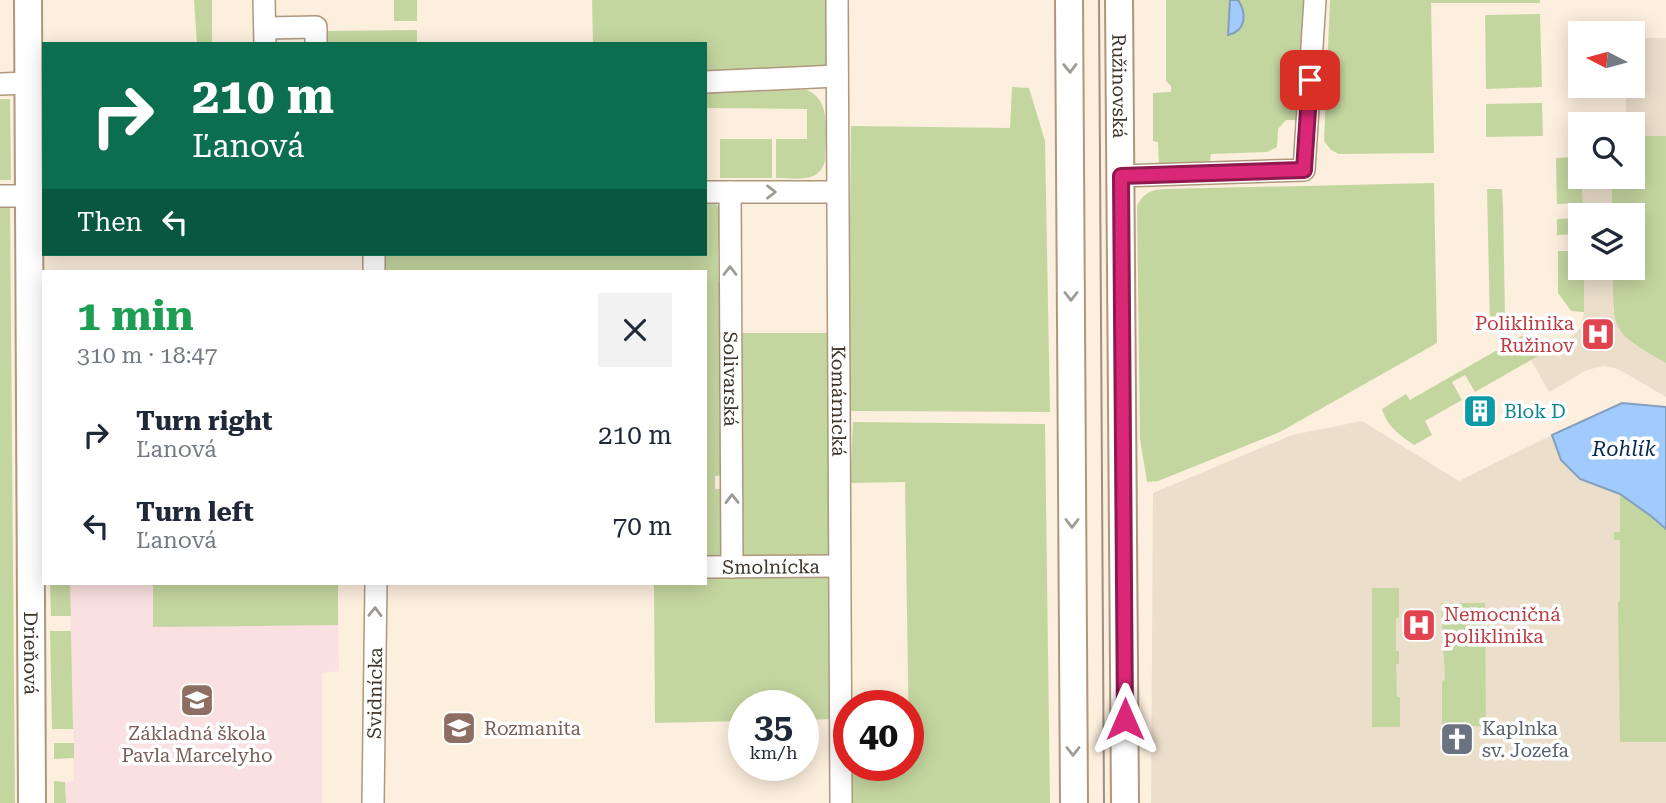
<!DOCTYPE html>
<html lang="en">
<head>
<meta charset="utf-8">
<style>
  body { margin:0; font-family:"Roboto Serif",serif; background:#f2f2f3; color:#1f2937; height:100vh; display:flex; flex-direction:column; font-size:26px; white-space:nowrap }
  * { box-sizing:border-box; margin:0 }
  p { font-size:23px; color:#747a83 }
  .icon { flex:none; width:38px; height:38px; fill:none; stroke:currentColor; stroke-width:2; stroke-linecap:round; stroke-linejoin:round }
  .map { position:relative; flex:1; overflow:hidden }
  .sheet { position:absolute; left:42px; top:270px; width:665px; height:315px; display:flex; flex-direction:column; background:#fff; border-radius:0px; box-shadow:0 4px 18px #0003 }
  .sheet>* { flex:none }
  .hud { position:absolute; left:42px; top:42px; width:665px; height:214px; border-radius:0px; box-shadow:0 4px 18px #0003; background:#0b6e4f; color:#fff; overflow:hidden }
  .needle { width:46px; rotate:276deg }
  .tools { position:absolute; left:1568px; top:21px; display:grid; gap:14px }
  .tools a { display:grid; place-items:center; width:77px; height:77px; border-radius:0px; background:#fff; box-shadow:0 4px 18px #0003; font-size:35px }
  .speed { position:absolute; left:728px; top:690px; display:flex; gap:14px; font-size:35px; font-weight:700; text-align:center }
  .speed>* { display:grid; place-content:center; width:91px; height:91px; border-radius:50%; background:#fff; box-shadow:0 4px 18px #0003; line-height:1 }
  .speed small { font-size:18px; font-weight:400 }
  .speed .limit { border:10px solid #d22; background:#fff; color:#111 }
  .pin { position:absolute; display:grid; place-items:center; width:60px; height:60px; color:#fff; margin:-30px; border-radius:14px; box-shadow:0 4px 10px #0006 }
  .me { position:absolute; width:77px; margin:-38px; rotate:0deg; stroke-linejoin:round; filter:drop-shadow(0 0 5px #0008) }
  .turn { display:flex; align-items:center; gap:24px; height:147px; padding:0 35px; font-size:32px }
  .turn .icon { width:91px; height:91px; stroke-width:2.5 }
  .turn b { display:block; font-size:49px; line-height:60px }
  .then { display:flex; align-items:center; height:66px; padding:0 35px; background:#0003; gap:14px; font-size:26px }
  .round { display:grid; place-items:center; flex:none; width:74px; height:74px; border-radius:0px; background:#f2f2f3 }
  .overview { display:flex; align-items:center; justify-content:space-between; height:119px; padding:0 35px }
  h1 { font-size:42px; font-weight:700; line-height:52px; color:#1e9e55 }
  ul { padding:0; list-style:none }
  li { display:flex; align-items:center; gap:21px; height:91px; padding:0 35px }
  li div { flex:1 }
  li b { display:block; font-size:26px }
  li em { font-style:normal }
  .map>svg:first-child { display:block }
</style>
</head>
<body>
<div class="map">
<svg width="1666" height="803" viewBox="0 0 1666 803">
  <rect width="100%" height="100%" fill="#fdefde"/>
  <!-- education -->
  <path fill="#fbe0e1" d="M70,583H338L339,671L322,673V803H66L65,782L74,781Z"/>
  <!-- medical -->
  <path fill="#ebdfcb" d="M1633,38H1666V136H1633V124H1597V117L1626,116V86H1633Z
    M1583,177H1612V215H1583Z
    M1584,268H1613V311L1632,343L1666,363V397L1618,369L1603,366L1587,370L1549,392L1531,360L1571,337L1581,327L1584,312Z
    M1362,421L1459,481L1552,435L1561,460L1620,494L1666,529V803H1151L1153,493L1292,435Z"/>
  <!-- green -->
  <path fill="#c4d6a0" d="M194,0H212V44H197Z
    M394,0H417V21H394Z
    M592,0H829V71L705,70V44H593Z
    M1166,0H1304L1298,120H1286L1278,129L1277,147L1267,152L1211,154L1210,162L1159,165L1158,142L1153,141V93L1171,92V86L1166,81Z
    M1330,0H1540V3H1431L1434,153L1339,154L1331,150L1324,141Z
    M1540,14L1542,87L1486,89L1485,15Z
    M417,30V44H325V31Z
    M1012,87L1029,88L1045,141L1050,412L848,411L851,126L1010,128Z
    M807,90C833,101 825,137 825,161C819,184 795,178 776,178V139H807V109L705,108V91Z
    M0,99H10L11,180H0Z
    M1542,103L1543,136L1486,137V104Z
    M1633,136H1666V363C1610,331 1613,332 1613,268H1633V215H1612V177H1633Z
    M720,139H772V178H720Z
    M1580,157L1583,203L1557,204L1556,158Z
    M1434,183L1437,343L1280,432L1158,481L1147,482L1140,439L1137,206C1144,193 1150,190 1165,189Z
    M1487,189H1502L1503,206L1505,316L1490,324Z
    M705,199C726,204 724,221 727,239H718V282L727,283V387L719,388V430H728V475L715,476V489H728L729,541L721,558L705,562V271H382V254H705Z
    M0,207L10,208L15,803H0Z
    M1580,218V234L1557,235V219Z
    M1558,251H1580V268H1584V312L1571,311L1558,293Z
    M734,333H832L833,562L736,563Z
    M1527,333L1531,336V346L1534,349L1545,352L1475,392L1465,375L1452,382L1462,400L1425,421L1432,435L1414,445C1399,435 1387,426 1382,409L1406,394L1410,400Z
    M853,422L1045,424L1050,803H850V765H908L909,743L905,482L850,483Z
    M1620,494L1651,516L1666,529V742H1620L1618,602L1620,601V540H1614V532H1620Z
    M705,572L830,573V719L803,720V705H744V721L655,723L654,583H705Z
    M50,583H70L71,616H51Z
    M153,583H338V625L153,627Z
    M1372,588H1399V618H1396V651H1399V664H1396L1397,697H1400V727H1372Z
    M1441,603H1485L1486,726L1442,727V681L1445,680Z
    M50,631H71L73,729H52Z
    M54,743H74V758L54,759V781L65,782L66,803H54Z"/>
  <!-- water -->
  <path fill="#a2cbfd" stroke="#849ebd" stroke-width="2" d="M1230,0H1238C1247,14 1246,31 1228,35Z
    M1622,403L1666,407V529L1651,516L1620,494L1580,479L1561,460L1552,435Z"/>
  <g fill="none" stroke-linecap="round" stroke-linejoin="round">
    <!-- minor casing -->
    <g stroke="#ae977d" stroke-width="24">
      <g id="minor">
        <path d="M264,0L265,44"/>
        <path id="s1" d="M837,0L841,803"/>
        <path d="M265,28L316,27V44"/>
        <path d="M705,82L837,76"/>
        <path d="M0,84L28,83"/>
        <path d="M1120,176L1304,170L1315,0"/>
        <path d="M705,192H837"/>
        <path id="s2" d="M730,192L732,567"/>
        <path d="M0,196H44"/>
        <path d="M374,254V271"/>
        <path id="s3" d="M705,567L839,566"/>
        <path id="s4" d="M373,803L376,583"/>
      </g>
    </g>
    <!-- tertiary casing -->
    <g stroke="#ae977d" stroke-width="30">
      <g id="tertiary">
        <path id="s5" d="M28,0L32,803"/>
        <path d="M1069,0L1074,803"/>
        <path id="s6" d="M1119,0L1125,803"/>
      </g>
    </g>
    <!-- minor -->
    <use href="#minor" stroke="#fff" stroke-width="21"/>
    <!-- tertiary -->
    <use href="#tertiary" stroke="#fff" stroke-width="26"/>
    <!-- tram -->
    <path stroke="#9b9082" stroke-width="2" d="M1099,0L1104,803"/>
  </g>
  <!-- one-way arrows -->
  <defs><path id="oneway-chevron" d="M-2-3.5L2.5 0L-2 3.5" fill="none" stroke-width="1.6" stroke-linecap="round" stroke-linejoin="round" transform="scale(1.75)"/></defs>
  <g stroke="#9e9a94">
    <use href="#oneway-chevron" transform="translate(1070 68) rotate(89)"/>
    <use href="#oneway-chevron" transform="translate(771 192)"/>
    <use href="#oneway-chevron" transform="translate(730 271) rotate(-90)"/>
    <use href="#oneway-chevron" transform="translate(1071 296) rotate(90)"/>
    <use href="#oneway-chevron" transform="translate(732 499) rotate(-91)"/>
    <use href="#oneway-chevron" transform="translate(1072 523) rotate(90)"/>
    <use href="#oneway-chevron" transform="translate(375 612) rotate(-89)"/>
    <use href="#oneway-chevron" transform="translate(1073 751) rotate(90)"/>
  </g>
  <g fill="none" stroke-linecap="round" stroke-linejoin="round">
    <!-- route casing -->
    <g stroke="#8e194d" stroke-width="18">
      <path id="route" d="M1125,719L1121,176L1304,170L1310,80"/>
    </g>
    <!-- route -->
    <use href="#route" stroke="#db2777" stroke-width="12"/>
  </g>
  <!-- icons -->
  <defs>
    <g id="hospital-square" transform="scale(1.75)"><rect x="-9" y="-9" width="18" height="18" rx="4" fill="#e0444e" stroke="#fff"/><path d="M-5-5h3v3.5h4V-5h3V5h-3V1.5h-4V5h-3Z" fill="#fff"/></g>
    <g id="building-square" transform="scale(1.75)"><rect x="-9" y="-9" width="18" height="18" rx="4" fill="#0f9aa8" stroke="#fff"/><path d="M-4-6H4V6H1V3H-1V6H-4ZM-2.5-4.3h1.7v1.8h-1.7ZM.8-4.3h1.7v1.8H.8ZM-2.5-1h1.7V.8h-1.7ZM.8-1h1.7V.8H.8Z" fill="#fff"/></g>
    <g id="school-square" transform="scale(1.75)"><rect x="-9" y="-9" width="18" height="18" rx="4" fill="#8d6e63" stroke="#fff"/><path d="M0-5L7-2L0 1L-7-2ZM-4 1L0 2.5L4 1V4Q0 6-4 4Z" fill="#fff"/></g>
    <g id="church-square" transform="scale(1.75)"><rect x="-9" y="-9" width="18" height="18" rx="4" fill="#6b7280" stroke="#fff"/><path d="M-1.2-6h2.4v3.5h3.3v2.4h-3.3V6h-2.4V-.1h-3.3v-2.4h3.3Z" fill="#fff"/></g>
  </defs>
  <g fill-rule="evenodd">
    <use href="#hospital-square" x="1598" y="334"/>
    <use href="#building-square" x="1480" y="411"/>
    <use href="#hospital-square" x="1419" y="625"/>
    <use href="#school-square" x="197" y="700"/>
    <use href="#school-square" x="459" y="728"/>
    <use href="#church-square" x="1457" y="739"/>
  </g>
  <g text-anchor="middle" stroke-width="7" stroke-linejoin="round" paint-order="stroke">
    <!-- street labels -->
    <g font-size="19" fill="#3e3429" stroke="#fff">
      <text dy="7" stroke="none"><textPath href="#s6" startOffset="86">Ružinovská</textPath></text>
      <text dy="7" stroke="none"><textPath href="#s2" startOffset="187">Solivarská</textPath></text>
      <text dy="7" stroke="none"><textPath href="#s1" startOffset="401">Komárnická</textPath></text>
      <text dy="7" stroke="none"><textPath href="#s3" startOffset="66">Smolnícka</textPath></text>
      <text dy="7" stroke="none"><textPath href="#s5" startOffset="653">Drieňová</textPath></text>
      <text dy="7" stroke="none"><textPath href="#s4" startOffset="110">Svidnícka</textPath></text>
    </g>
    <!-- health labels -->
    <g font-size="19" fill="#be3a42" stroke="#fff" text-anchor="end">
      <text x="1574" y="330">Poliklinika<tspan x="1574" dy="22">Ružinov</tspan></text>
      <text x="1444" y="621" text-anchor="start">Nemocničná<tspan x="1444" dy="22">poliklinika</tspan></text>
    </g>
    <!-- culture labels -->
    <g font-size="19" fill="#0d838f" stroke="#fff" text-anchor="start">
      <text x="1504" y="418">Blok D</text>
    </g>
    <!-- education labels -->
    <g font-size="19" fill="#785e54" stroke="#fff" text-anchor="start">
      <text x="484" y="735">Rozmanita</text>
      <text x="197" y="740" text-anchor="middle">Základná škola<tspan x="197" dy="22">Pavla Marcelyho</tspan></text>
    </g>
    <!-- worship labels -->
    <g font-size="19" fill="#5b616d" stroke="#fff" text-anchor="start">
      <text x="1482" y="735">Kaplnka<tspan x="1482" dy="22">sv. Jozefa</tspan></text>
    </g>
    <!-- water labels -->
    <g font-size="21" font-style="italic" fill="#072a51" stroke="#fff">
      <text x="1624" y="456">Rohlík</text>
    </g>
  </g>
</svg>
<div class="tools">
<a><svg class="needle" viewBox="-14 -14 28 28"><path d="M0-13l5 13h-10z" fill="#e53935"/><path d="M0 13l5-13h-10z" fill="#747a83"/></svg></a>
<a><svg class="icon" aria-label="search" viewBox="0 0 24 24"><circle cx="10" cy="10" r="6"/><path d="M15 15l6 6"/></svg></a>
<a><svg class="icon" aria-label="layers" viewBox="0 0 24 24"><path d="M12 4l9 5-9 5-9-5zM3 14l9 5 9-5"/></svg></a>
</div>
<div class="speed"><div>35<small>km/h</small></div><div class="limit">40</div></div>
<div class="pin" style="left:1310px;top:80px;background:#d93025"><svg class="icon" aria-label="arrive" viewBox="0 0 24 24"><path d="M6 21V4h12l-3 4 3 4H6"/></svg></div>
<svg class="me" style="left:1125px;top:719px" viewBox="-20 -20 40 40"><path d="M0-17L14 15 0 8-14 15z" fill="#db2777" stroke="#fff" stroke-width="4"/></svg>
<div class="hud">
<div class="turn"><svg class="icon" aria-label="right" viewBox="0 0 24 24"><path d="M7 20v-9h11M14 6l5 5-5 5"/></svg><div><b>210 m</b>Ľanová</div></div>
<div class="then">Then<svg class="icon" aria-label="left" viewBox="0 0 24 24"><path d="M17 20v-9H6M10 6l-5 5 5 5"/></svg></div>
</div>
<section class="sheet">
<div class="overview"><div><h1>1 min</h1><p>310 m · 18:47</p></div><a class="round"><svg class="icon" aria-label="close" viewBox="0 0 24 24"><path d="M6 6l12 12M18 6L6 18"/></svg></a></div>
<ul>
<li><svg class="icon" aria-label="right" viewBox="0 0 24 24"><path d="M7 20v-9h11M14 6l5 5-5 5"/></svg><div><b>Turn right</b><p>Ľanová</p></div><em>210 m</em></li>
<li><svg class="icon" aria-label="left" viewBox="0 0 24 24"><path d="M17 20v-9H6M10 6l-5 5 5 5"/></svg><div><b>Turn left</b><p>Ľanová</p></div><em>70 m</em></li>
</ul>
</section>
</div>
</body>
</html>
